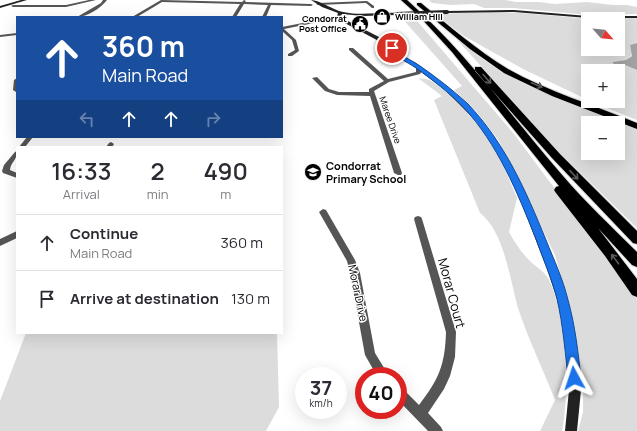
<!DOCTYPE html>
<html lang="en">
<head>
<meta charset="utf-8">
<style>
  body { margin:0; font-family:Manrope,sans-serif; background:#f7f7f7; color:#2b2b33; height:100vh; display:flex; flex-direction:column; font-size:15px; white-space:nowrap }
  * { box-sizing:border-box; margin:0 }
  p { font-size:13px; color:#7c7c81 }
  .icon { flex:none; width:22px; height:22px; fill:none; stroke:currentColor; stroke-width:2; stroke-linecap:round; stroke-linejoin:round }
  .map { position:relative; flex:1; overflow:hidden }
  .sheet { position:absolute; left:16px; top:146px; width:267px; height:188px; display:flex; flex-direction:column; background:#fff; border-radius:0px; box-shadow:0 4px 16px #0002 }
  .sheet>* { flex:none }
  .hud { position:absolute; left:16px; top:16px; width:267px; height:122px; border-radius:0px; box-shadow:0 4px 16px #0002; background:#1a4fa0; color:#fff; overflow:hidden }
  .needle { width:26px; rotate:117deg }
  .fabs { position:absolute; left:581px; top:12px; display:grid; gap:8px }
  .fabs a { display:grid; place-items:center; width:44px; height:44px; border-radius:0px; background:#fff; box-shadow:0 4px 16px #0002; font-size:20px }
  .speed { position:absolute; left:295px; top:367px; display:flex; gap:8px; font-size:20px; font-weight:700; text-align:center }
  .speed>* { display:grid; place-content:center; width:52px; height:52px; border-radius:50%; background:#fff; box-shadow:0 4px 16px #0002; line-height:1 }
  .speed small { font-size:10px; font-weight:400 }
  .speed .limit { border:6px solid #d22; background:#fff; color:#111 }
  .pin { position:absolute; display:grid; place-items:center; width:34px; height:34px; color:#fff; margin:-17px; border:2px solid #fff; border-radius:50%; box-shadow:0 1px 4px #0007 }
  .me { position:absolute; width:44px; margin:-22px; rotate:355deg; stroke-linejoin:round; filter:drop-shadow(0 0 3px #0008) }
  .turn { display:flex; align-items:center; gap:14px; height:84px; padding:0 20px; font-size:18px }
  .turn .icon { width:52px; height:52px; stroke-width:2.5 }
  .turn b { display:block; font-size:28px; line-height:34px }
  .lanes { display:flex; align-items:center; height:38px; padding:0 20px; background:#0003; justify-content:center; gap:20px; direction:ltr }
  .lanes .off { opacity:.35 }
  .eta { display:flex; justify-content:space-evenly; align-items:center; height:68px; text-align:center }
  .eta b { font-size:24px; font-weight:600; line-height:28px }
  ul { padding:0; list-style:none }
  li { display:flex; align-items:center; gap:12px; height:56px; padding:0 20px; border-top:1px solid #e1e1e2 }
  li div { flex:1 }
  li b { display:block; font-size:15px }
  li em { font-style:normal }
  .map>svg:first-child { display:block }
</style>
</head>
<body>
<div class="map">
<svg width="637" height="431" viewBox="0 0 637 431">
  <rect width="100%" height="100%" fill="#fff"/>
  <!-- green -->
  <path fill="#dcdcdc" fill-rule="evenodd" d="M429,0H505L516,2H539L555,4L587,2L613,5H627L637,7V14L590,15L513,8H484L474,4L451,5L432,3Z
    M493,12L522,13L591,19L637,18V43L630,45L632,55L626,60L612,62L614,64L625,65L637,70V120L589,101H618V71H588V100L523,69L464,36L435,14ZM588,19H618V49H588Z
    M412,15L514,134L549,181L610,256L637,299V431H578L583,412V392L578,349L570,308L555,255L499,141L476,111L454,90L462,86L400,16Z
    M453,35C467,47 481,59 497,69C540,95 590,110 637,129V228L549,142ZM588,123H618V153H588Z
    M418,78L430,80L448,93L464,109L488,137L500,158L517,198L509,232C515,243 521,252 530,261C536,267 544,271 548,278C566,311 570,394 562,431H540L555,400C543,369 528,339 518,308C510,280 504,231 480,213L434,100L442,96Z
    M26,333H277L279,407L266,431H0V401Z"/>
  <!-- water -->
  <path fill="#a3a3a3" d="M637,43V70L625,65L614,64L612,62L626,60L632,56L630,45Z"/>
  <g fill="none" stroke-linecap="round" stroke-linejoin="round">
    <!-- highway casing -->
    <g stroke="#dbdbdb" stroke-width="2">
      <path id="highway" d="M401,0H407C465,51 512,117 563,176C586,203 612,227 637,252V267L632,265L598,228L637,279V297L632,295L605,256L556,193L554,190L556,187L559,186L452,52L420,17Z
        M417,3H421C449,26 477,50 508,69C549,92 594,105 637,123V129L552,96L504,73L470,49L417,5Z
        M475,67H481L560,154L637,231V244L633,243L552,158L475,71Z"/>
    </g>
    <!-- street -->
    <path fill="#555" fill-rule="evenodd" d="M89,0H96L66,7H13L11,6L13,5H66Z
      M103,0H107C101,8 87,17 77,17L101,3Z
      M161,0L242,2L244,0L246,1L245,2L311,4L313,5L311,6L271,5L266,17H262L268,5L244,4L236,17H232L240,4L162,2L137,17H132Z
      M367,1L374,6V8H372L366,3L318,5L316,4L318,3Z
      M328,18L329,20L284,29L296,40L299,51L292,56H288V54L295,50L292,40L282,31V27Z
      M17,33V35L0,37V35Z
      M349,48H353L388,79L416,72V66L420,67L422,71L420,74L389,82L374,91L402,173L401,175H398L394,173L370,96L337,95L325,91L312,78L317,77L329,89L339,92H369V89L384,81L349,50Z
      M17,78V91L16,92L13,90L14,80Z
      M27,137H33L25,147H19Z
      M111,142L114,144L112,147H106L109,143Z
      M17,151C17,161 11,161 10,170L17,173V178L3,173L2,171L4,165L15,152Z
      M323,209L326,210L355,260L360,273L375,353L389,376H377L365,355L350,273L347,261L319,212Z
      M418,216L421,217L422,219L456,332L455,357L450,376L444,389L428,413L441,427L443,431H428L398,400V386L402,388L419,405C439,379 445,365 446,332L414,219L415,217Z
      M17,231V238L0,246V239Z"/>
    <!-- secondary -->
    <path fill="#222" fill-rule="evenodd" d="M21,0H27L0,8V6Z
      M311,0C319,0 333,10 343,12C361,16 379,12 397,13L396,15L363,16L342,14L341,16L342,18L379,37L394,47L401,55L416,63L449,88L482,121L502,149L526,194L557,269L567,299L576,341L581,390L577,431H565L569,390L566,341L557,299L547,269L518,194L496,149L478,123L445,90L412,65L397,57L390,49L375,39L339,20L337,16L338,13L322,7Z
      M514,10L588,16H637V18H588L514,12L447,13L445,12L447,11Z"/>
    <!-- highway -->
    <use href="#highway" fill="#000" fill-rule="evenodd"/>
    <!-- secondary-bridge -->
    <path stroke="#222" stroke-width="4" d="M396,14L447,12"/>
  </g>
  <!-- one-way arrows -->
  <defs><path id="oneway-shaft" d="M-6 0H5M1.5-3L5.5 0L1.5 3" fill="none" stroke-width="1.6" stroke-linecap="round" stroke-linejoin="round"/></defs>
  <g stroke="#595959">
    <use href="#oneway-shaft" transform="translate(487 79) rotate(49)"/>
    <use href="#oneway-shaft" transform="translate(537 85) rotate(23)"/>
    <use href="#oneway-shaft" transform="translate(574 175) rotate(47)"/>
    <use href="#oneway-shaft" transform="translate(615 259) rotate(-127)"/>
  </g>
  <!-- route -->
  <path fill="#1a73e8" stroke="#114b97" d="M390,47H394C401,56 411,60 420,66C436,77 454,91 468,104C505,143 526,191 546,240C554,260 563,279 568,300C575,325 578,351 581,378L579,382L574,384L570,382L568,378C565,351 563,325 557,299C552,279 543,259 536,239C517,192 498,144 463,107C451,94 430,78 416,68C406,61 396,58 389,48Z"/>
  <!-- icons -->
  <defs>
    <g id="shop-disc" transform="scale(0.9)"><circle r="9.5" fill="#000" stroke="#fff"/><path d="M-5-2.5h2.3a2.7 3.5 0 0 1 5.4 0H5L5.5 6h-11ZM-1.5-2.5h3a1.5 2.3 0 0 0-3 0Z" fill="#fff"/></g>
    <g id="civic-disc" transform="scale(0.9)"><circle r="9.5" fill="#000" stroke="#fff"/><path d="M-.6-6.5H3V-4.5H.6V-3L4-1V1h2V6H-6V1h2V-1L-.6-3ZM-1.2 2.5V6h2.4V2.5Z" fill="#fff"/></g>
    <g id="school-disc" transform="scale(0.9)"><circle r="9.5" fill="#000" stroke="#fff"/><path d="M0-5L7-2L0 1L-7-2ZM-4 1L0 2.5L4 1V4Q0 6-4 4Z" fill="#fff"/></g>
  </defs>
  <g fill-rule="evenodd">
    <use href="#shop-disc" x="382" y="17"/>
    <use href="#civic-disc" x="360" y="24"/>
    <use href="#school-disc" x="313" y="172"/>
  </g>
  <g text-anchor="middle" stroke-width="3" stroke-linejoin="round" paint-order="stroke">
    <!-- far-poi labels -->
    <g font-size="9" font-weight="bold" fill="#000" stroke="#fff" text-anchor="start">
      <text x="395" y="20">William Hill</text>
      <text x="347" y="22" text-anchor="end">Condorrat<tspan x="347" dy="10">Post Office</tspan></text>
    </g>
    <!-- far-street labels -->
    <g font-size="9" fill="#000" stroke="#fff">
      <text transform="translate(390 120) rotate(71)" y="3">Maree Drive</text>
    </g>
    <!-- poi labels -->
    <g font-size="11" font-weight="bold" fill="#000" stroke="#fff" text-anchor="start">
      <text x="326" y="170">Condorrat<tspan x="326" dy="13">Primary School</tspan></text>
    </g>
    <!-- street labels -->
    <g font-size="11" fill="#000" stroke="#fff">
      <text transform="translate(358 293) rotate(78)" y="4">Morar Drive</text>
    </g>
    <!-- near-street labels -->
    <g font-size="13" fill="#000" stroke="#fff">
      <text transform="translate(452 293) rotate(75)" y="5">Morar Court</text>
    </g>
  </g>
</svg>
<div class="fabs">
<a><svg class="needle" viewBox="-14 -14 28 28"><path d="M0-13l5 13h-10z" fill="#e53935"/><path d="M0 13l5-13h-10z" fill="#7c7c81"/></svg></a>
<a>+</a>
<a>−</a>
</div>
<div class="speed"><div>37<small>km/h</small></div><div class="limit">40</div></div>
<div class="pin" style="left:392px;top:48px;background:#d93025"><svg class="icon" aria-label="arrive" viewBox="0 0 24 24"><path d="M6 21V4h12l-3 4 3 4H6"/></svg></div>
<svg class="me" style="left:574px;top:378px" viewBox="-20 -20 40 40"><path d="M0-17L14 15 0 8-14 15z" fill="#1a73e8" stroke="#fff" stroke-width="4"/></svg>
<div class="hud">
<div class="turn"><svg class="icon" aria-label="ahead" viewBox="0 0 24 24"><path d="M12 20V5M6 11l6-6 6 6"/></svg><div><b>360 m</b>Main Road</div></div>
<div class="lanes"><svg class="icon off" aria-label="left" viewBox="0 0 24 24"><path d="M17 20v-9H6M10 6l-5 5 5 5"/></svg><svg class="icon" aria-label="ahead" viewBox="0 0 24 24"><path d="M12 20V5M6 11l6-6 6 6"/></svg><svg class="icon" aria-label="ahead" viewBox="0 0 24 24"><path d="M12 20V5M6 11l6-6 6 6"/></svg><svg class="icon off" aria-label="right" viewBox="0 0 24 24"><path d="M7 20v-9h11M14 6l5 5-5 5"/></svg></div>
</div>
<section class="sheet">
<div class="eta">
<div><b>16:33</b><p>Arrival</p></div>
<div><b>2</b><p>min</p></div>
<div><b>490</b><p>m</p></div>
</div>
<ul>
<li><svg class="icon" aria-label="ahead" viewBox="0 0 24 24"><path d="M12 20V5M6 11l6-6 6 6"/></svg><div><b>Continue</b><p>Main Road</p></div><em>360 m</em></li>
<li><svg class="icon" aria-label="arrive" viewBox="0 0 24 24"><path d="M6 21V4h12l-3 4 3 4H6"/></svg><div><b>Arrive at destination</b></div><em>130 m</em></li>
</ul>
</section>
</div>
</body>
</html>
